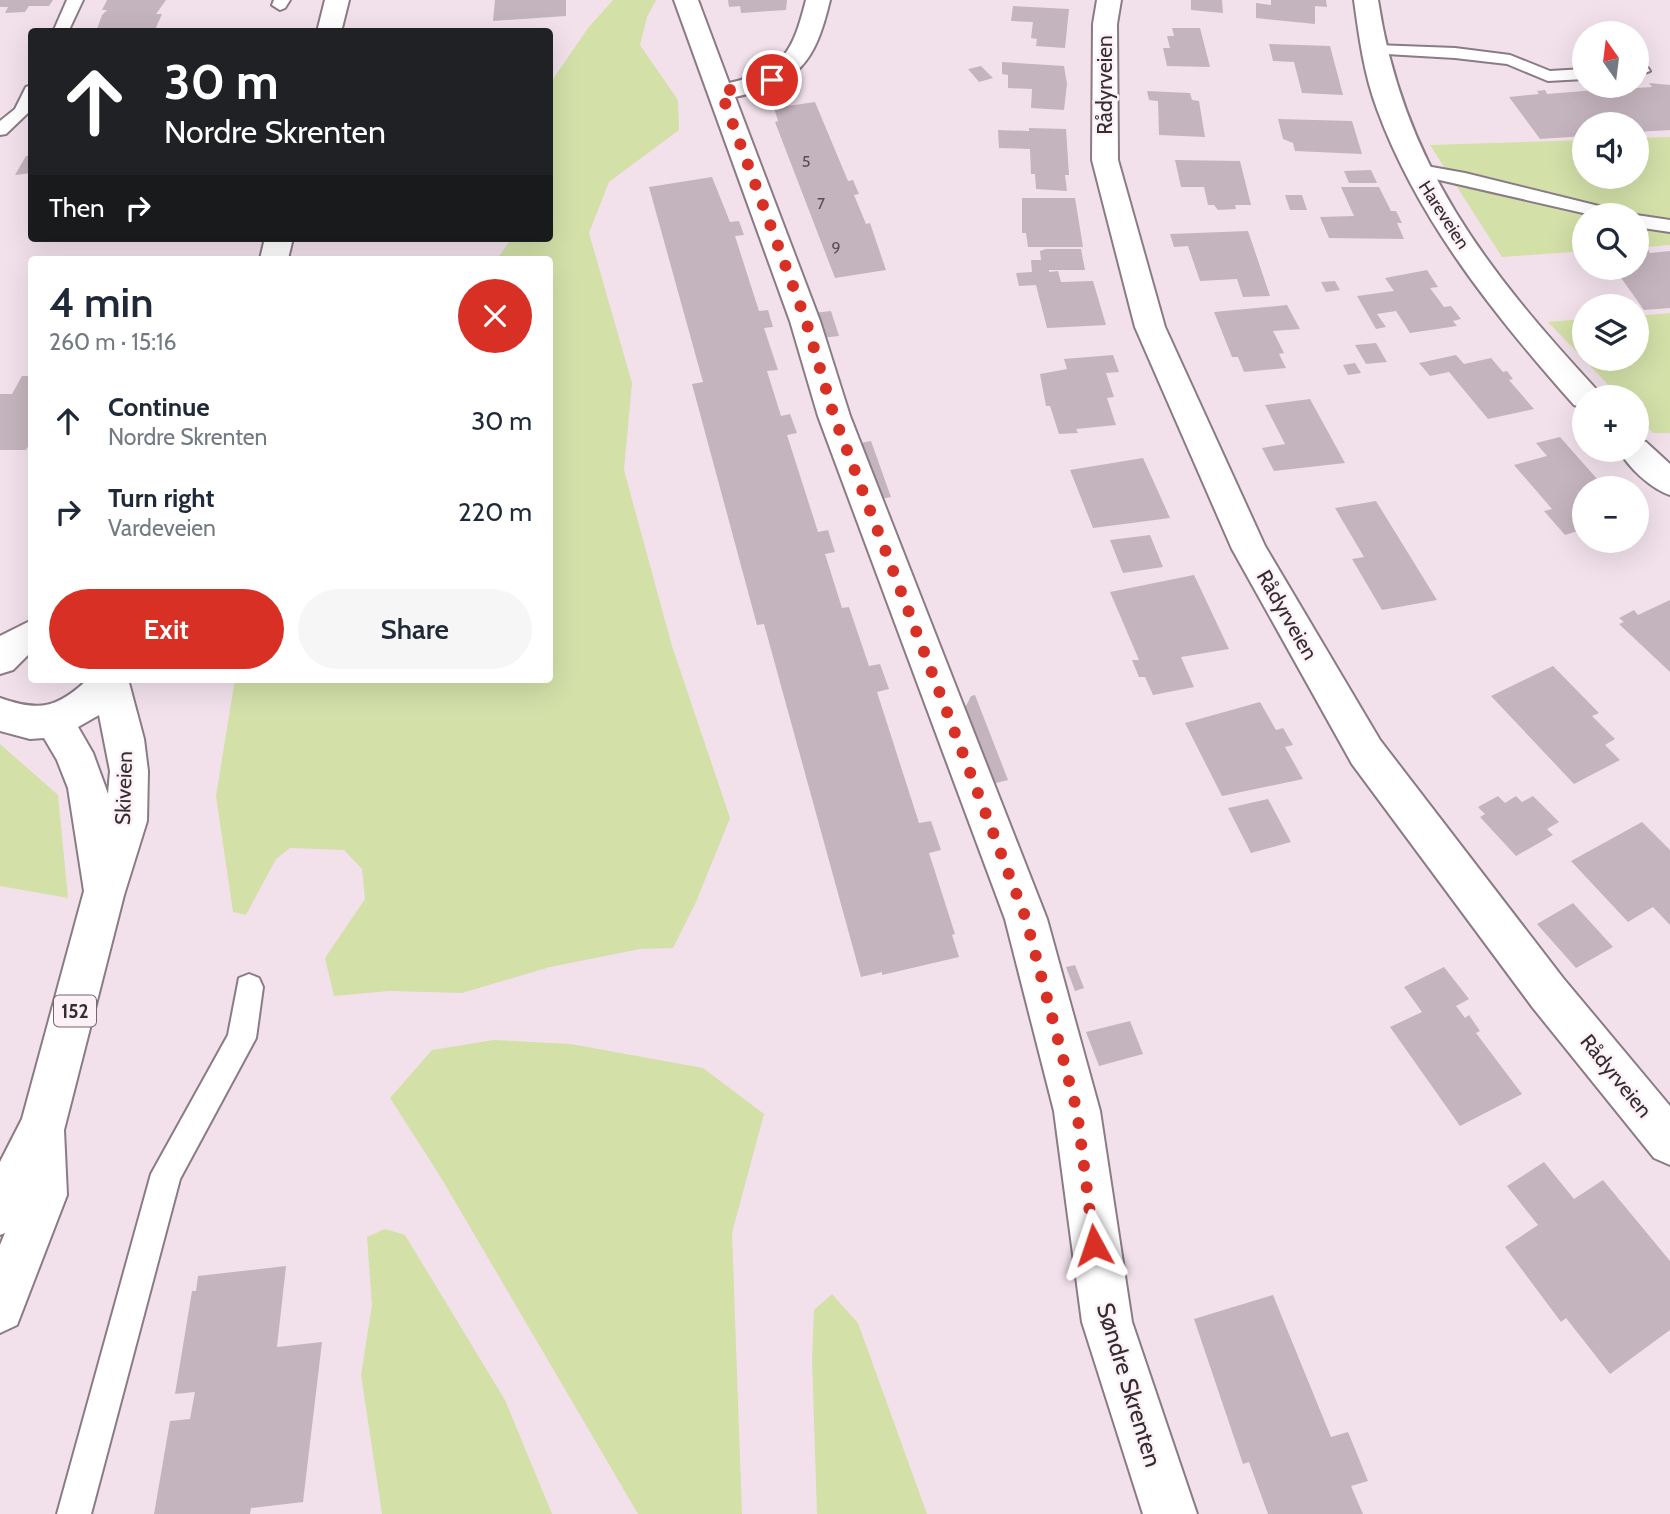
<!DOCTYPE html>
<html lang="en">
<head>
<meta charset="utf-8">
<style>
  body { margin:0; font-family:Cabin,sans-serif; background:#f6f6f7; color:#1f2937; height:100vh; display:flex; flex-direction:column; font-size:26px; white-space:nowrap }
  * { box-sizing:border-box; margin:0 }
  p { font-size:23px; color:#747a83 }
  .icon { flex:none; width:38px; height:38px; fill:none; stroke:currentColor; stroke-width:2; stroke-linecap:round; stroke-linejoin:round }
  .map { position:relative; flex:1; overflow:hidden }
  .sheet { position:absolute; left:28px; top:256px; width:525px; height:427px; display:flex; flex-direction:column; background:#fff; border-radius:7px; box-shadow:0 7px 28px #0002 }
  .sheet>* { flex:none }
  .hud { position:absolute; left:28px; top:28px; width:525px; height:214px; border-radius:7px; box-shadow:0 7px 28px #0002; background:#202124; color:#fff; overflow:hidden }
  .needle { width:46px; rotate:346deg }
  .tools { position:absolute; left:1572px; top:21px; display:grid; gap:14px }
  .tools a { display:grid; place-items:center; width:77px; height:77px; border-radius:50%; background:#fff; box-shadow:0 7px 28px #0002; font-size:35px }
  .pin { position:absolute; display:grid; place-items:center; width:60px; height:60px; color:#fff; margin:-30px; border:4px solid #fff; border-radius:50%; box-shadow:0 2px 7px #0007 }
  .me { position:absolute; width:77px; margin:-38px; rotate:355deg; stroke-linejoin:round; filter:drop-shadow(0 0 5px #0008) }
  .turn { display:flex; align-items:center; gap:24px; height:147px; padding:0 21px; font-size:32px }
  .turn .icon { width:91px; height:91px; stroke-width:2.5 }
  .turn b { display:block; font-size:49px; line-height:60px }
  .then { display:flex; align-items:center; height:66px; padding:0 21px; background:#0003; gap:14px; font-size:26px }
  .round { display:grid; place-items:center; flex:none; width:74px; height:74px; border-radius:37px; background:#f6f6f7 }
  .headline { display:flex; align-items:center; justify-content:space-between; height:119px; padding:0 21px }
  h1 { font-size:42px; font-weight:600; line-height:52px }
  .action { display:flex; gap:14px; margin-top:auto; padding:14px 21px }
  .action a { flex:1; height:80px; border-radius:42px; background:#d93025; color:#fff; font-size:28px; font-weight:600; line-height:80px; text-align:center }
  .action a+a { background:#f6f6f7; color:#1f2937 }
  ul { padding:0; list-style:none }
  li { display:flex; align-items:center; gap:21px; height:91px; padding:0 21px }
  li div { flex:1 }
  li b { display:block; font-size:26px }
  li em { font-style:normal }
  .map>svg:first-child { display:block }
</style>
</head>
<body>
<div class="map">
<svg width="1670" height="1514" viewBox="0 0 1670 1514">
  <rect width="100%" height="100%" fill="#f2e1eb"/>
  <!-- green -->
  <path fill="#d3e0a8" d="M613,0H656L647,17L640,45L678,100L679,130L609,182L589,233L632,383L624,470L672,646L730,818L696,902L673,948L640,949L550,967L462,993L389,991L334,996L325,958L365,899L362,869L344,850L290,848L276,859L246,915L233,912L216,796L235,679H550V259H497L512,238H550L551,82L588,28Z
    M1670,137V245L1636,248V215H1584V251L1502,257L1430,145L1584,140V177H1636V138Z
    M1670,313V433H1653L1636,414V397H1620L1548,322L1584,319V359H1636V316Z
    M0,744L58,795L68,898L0,886Z
    M494,1040L571,1044L703,1068L764,1114L732,1233L742,1514H638L440,1176L390,1098L432,1050Z
    M385,1229L405,1235L505,1400L552,1514H382L361,1375L372,1305L367,1237Z
    M832,1294L858,1323L927,1514H817L812,1360L814,1310Z"/>
  <!-- building -->
  <path fill="#c4b4bd" d="M0,0H53L49,6H29L25,12L5,13L8,7H0Z
    M107,0H166L156,14H162L154,32H96L102,15L107,10H102Z
    M495,0H566V16L493,21Z
    M728,0H787L786,10L741,13L740,6L729,7Z
    M1191,0H1222L1223,13L1191,10Z
    M1271,0H1326L1327,7L1315,6V24L1256,18V3L1271,5Z
    M1013,6L1069,9L1065,48L1036,46L1037,39L1031,38L1033,22L1011,21Z
    M1172,28H1200L1210,67L1167,66L1163,48H1170L1167,36H1174Z
    M1269,44L1330,46L1343,95L1302,93L1294,62L1273,61Z
    M1002,62L1064,66L1067,84L1064,110L1031,108L1032,89L1008,88V75L1002,74Z
    M981,66L993,78L979,82L968,69Z
    M1649,83L1670,85V130L1636,132V124H1584V136L1540,139L1509,97L1539,94L1537,91L1545,90L1547,94L1596,90L1593,87H1601L1604,90L1652,87Z
    M1147,91L1190,93L1192,100L1199,101L1205,137L1159,135L1158,101L1149,100Z
    M815,102L848,181L853,180L859,194L854,195L866,224L870,223L886,270L835,278L775,122L778,121L774,108Z
    M1278,119L1352,121L1362,154L1295,151L1293,143L1283,139Z
    M1029,128L1066,129L1069,175H1065L1067,191L1036,189L1035,174H1031L1030,149L999,148L998,130L1029,131Z
    M26,156H32V173L15,175Z
    M1175,160L1240,161L1251,205H1235L1236,209L1218,210L1214,205H1208L1204,187H1181Z
    M1371,170L1377,183H1349L1344,171Z
    M712,177L730,222L739,221L744,235L735,236L759,311L768,310L773,327L764,328L778,370L767,371L781,416L790,414L797,433L787,435L818,532L828,530L835,552L825,554L842,608L849,607L869,666L880,664L889,689L877,692L919,823L931,821L941,850L929,853L955,934L952,935L959,957L882,975V972L861,977L764,624L757,625L692,384L703,382L649,187Z
    M1341,187H1379L1391,211H1396L1402,223H1397L1404,239L1329,238L1320,217L1354,216Z
    M1285,195H1302L1307,210H1290Z
    M1022,198H1075L1083,247H1028L1026,233H1022Z
    M1248,231L1270,296L1243,297L1237,279L1200,281L1188,246L1174,247L1170,234Z
    M1647,248L1650,253L1670,251V308L1644,310L1614,268H1636V254L1639,253L1636,249Z
    M1046,249H1081L1085,270H1049V272L1058,271L1061,282L1093,281L1106,325L1047,328L1036,285L1019,286L1016,273L1032,272L1031,260H1041L1040,251Z
    M1427,270L1438,287L1430,288L1444,307L1451,306L1461,319L1453,321L1457,326L1410,333L1396,311L1377,314L1386,327L1376,329L1357,296L1394,291L1385,278Z
    M1335,281L1340,290L1326,292L1321,282Z
    M1287,305L1300,329L1273,331L1284,353L1279,354L1286,368L1244,372L1238,357H1232L1214,312Z
    M831,311L839,336L821,338L813,313Z
    M1376,343L1387,362L1366,364L1355,345Z
    M1113,355L1119,372L1106,373L1114,397L1107,398L1116,425L1076,429L1078,433L1059,434L1050,406H1046L1040,374L1067,369L1064,359Z
    M1456,355L1464,364L1491,358L1503,372L1507,371L1513,379L1509,380L1534,409L1488,419L1449,372L1430,376L1419,363Z
    M1355,363L1361,373L1348,375L1343,365Z
    M22,376H32V439L26,450H0V394H12Z
    M1310,399L1345,463L1274,471L1262,448L1285,444L1265,405Z
    M1560,437L1605,488H1584V529L1565,535L1544,511L1552,509L1514,465L1547,456L1536,443Z
    M871,441L891,497L875,500L855,444Z
    M1143,458L1170,518L1093,528L1070,470Z
    M1376,501L1437,600L1382,610L1352,559L1364,557L1335,508Z
    M1150,535L1163,567L1123,573L1110,540Z
    M1194,575L1229,649L1181,657L1194,687L1153,695L1145,677H1139L1132,660H1139L1110,592Z
    M1670,600V672L1619,624L1624,622L1619,618L1634,610L1638,615Z
    M1553,666L1599,713L1592,716L1615,739L1605,745L1620,760L1574,784L1491,696Z
    M975,695L1008,780L988,785L962,714L971,696Z
    M1260,702L1276,730L1283,728L1293,745L1285,747L1303,779L1222,796L1185,723Z
    M1498,796L1505,803L1516,796L1522,802L1533,796L1559,822L1547,829L1553,835L1516,856L1480,817L1485,814L1478,807Z
    M1268,799L1291,842L1251,853L1228,808Z
    M1642,822L1670,850V925L1653,907L1628,922L1571,861Z
    M1573,903L1613,947L1576,968L1537,924Z
    M1075,965L1084,988L1075,991L1066,967Z
    M1444,967L1469,999L1456,1006L1465,1018L1469,1015L1480,1031L1476,1033L1522,1094L1460,1126L1390,1027L1422,1012L1404,987Z
    M1130,1021L1143,1054L1099,1066L1086,1032Z
    M1544,1162L1574,1199L1603,1180L1670,1261V1330L1610,1374L1566,1318L1561,1322L1505,1247L1538,1225L1507,1186Z
    M286,1266L277,1347L322,1342L303,1502L251,1508L250,1514H154L170,1421L190,1419L195,1392L175,1394L192,1291H196L198,1276Z
    M1273,1295L1331,1437L1348,1432L1368,1481L1351,1486L1363,1514H1268L1249,1462L1243,1464L1194,1319Z"/>
  <g fill="none" stroke-linecap="round" stroke-linejoin="round">
    <!-- lane casing -->
    <g stroke="#8a7b84" stroke-width="4">
      <path id="lane" d="M67,0H83L68,32H53Z
        M274,0H290L285,8L280,10L272,5Z
        M1375,45L1455,48L1510,55L1550,71L1584,69V79L1548,81L1507,64L1455,58L1369,53L1367,50Z
        M1636,66L1648,68L1650,71L1636,76Z
        M32,85L30,111L6,134L0,135V121L15,109L26,87Z
        M1415,164L1465,173L1619,211L1622,215H1592L1409,173L1406,169Z
        M1636,215L1670,220V232L1636,227Z
        M249,974L259,978L263,987L256,1038L180,1179L91,1514H57L151,1174L228,1035L239,978Z"/>
    </g>
    <!-- street casing -->
    <g stroke="#8a7b84" stroke-width="4">
      <path id="street" d="M674,0H698L729,83C784,71 793,51 806,0H830C815,63 799,83 735,97L820,321L850,416L1047,919L1100,1111L1132,1322L1197,1514H1143L1082,1322L1054,1111L1005,919L818,416L790,321Z
        M1097,0H1121L1117,24L1118,160L1165,327L1265,546L1380,740L1563,978L1670,1106V1165L1654,1158L1533,1008L1352,764L1232,549L1135,327L1092,160L1093,24Z
        M1354,0H1378C1403,164 1487,271 1596,389L1601,397H1584V408L1574,405C1496,317 1418,221 1377,109C1364,74 1359,37 1354,0Z
        M1636,439L1646,442L1670,464V495C1651,489 1628,467 1619,450H1636Z"/>
    </g>
    <!-- secondary casing -->
    <g stroke="#8a7b84" stroke-width="4">
      <path id="secondary" d="M325,0H349L341,32H317Z
        M265,238H293L288,259H260Z"/>
    </g>
    <!-- primary casing -->
    <g stroke="#8a7b84" stroke-width="4">
      <path id="primary" d="M32,620V651L13,670L0,674V636Z
        M88,679H128L144,739L148,771L147,821L124,895L64,1130L67,1195L17,1325L0,1333V1245L5,1233L0,1235V1162L22,1119L84,891L68,788L57,760L44,738L30,739L0,731V698C39,712 58,708 88,679ZM99,715L110,771L108,794L93,753L78,727Z"/>
    </g>
    <!-- lane -->
    <use href="#lane" fill="#fff" fill-rule="evenodd"/>
    <!-- street -->
    <use href="#street" fill="#fff" fill-rule="evenodd"/>
    <!-- secondary -->
    <use href="#secondary" fill="#fff" fill-rule="evenodd"/>
    <!-- primary -->
    <use href="#primary" fill="#fff" fill-rule="evenodd"/>
  </g>
  <g fill="none" stroke-linecap="round" stroke-linejoin="round">
    <!-- route -->
    <path stroke="#d93025" stroke-width="12" stroke-dasharray="0 21.6" d="M772,80L721,92L806,321L834,416L1026,919L1077,1111L1094,1245"/>
  </g>
  <g text-anchor="middle" stroke-width="5" stroke-linejoin="round" paint-order="stroke">
    <!-- far-number labels -->
    <g font-size="16" fill="#574f53">
      <text x="806" y="167">5</text>
      <text x="821" y="209">7</text>
      <text x="836" y="253">9</text>
    </g>
    <!-- far-street labels -->
    <g font-size="18" fill="#332d30" stroke="#fdf0f7">
      <text transform="translate(1444 215) rotate(57)" y="6">Hareveien</text>
    </g>
    <!-- shield labels -->
    <rect fill="#fdf0f7" stroke="#70686c" stroke-width="2" x="54" y="995.5" width="42" height="31" rx="5"/>
    <g font-size="19" font-weight="bold" fill="#332d30">
      <text x="75" y="1018">152</text>
    </g>
    <!-- street labels -->
    <g font-size="21" fill="#332d30" stroke="#fdf0f7">
      <text transform="translate(1105 85) rotate(-90)" y="7">Rådyrveien</text>
      <text transform="translate(1287 615) rotate(60)" y="7">Rådyrveien</text>
      <text transform="translate(124 788) rotate(-88)" y="7">Skiveien</text>
      <text transform="translate(1616 1076) rotate(51)" y="7">Rådyrveien</text>
    </g>
    <!-- near-street labels -->
    <g font-size="24" fill="#332d30" stroke="#fdf0f7">
      <text transform="translate(1129 1385) rotate(73)" y="8">Søndre Skrenten</text>
    </g>
  </g>
</svg>
<div class="tools">
<a><svg class="needle" viewBox="-14 -14 28 28"><path d="M0-13l5 13h-10z" fill="#e53935"/><path d="M0 13l5-13h-10z" fill="#747a83"/></svg></a>
<a><svg class="icon" aria-label="sound" viewBox="0 0 24 24"><path d="M4 9h4l5-4v14l-5-4H4zM17 9q2 3 0 6"/></svg></a>
<a><svg class="icon" aria-label="search" viewBox="0 0 24 24"><circle cx="10" cy="10" r="6"/><path d="M15 15l6 6"/></svg></a>
<a><svg class="icon" aria-label="layers" viewBox="0 0 24 24"><path d="M12 4l9 5-9 5-9-5zM3 14l9 5 9-5"/></svg></a>
<a>+</a>
<a>−</a>
</div>
<div class="pin" style="left:772px;top:80px;background:#d93025"><svg class="icon" aria-label="arrive" viewBox="0 0 24 24"><path d="M6 21V4h12l-3 4 3 4H6"/></svg></div>
<svg class="me" style="left:1094px;top:1245px" viewBox="-20 -20 40 40"><path d="M0-17L14 15 0 8-14 15z" fill="#d93025" stroke="#fff" stroke-width="4"/></svg>
<div class="hud">
<div class="turn"><svg class="icon" aria-label="ahead" viewBox="0 0 24 24"><path d="M12 20V5M6 11l6-6 6 6"/></svg><div><b>30 m</b>Nordre Skrenten</div></div>
<div class="then">Then<svg class="icon" aria-label="right" viewBox="0 0 24 24"><path d="M7 20v-9h11M14 6l5 5-5 5"/></svg></div>
</div>
<section class="sheet">
<div class="headline"><div><h1>4 min</h1><p>260 m · 15:16</p></div><a class="round" style="background:#d93025;color:#fff"><svg class="icon" aria-label="close" viewBox="0 0 24 24"><path d="M6 6l12 12M18 6L6 18"/></svg></a></div>
<ul>
<li><svg class="icon" aria-label="ahead" viewBox="0 0 24 24"><path d="M12 20V5M6 11l6-6 6 6"/></svg><div><b>Continue</b><p>Nordre Skrenten</p></div><em>30 m</em></li>
<li><svg class="icon" aria-label="right" viewBox="0 0 24 24"><path d="M7 20v-9h11M14 6l5 5-5 5"/></svg><div><b>Turn right</b><p>Vardeveien</p></div><em>220 m</em></li>
</ul>
<div class="action"><a>Exit</a><a>Share</a></div>
</section>
</div>
</body>
</html>
